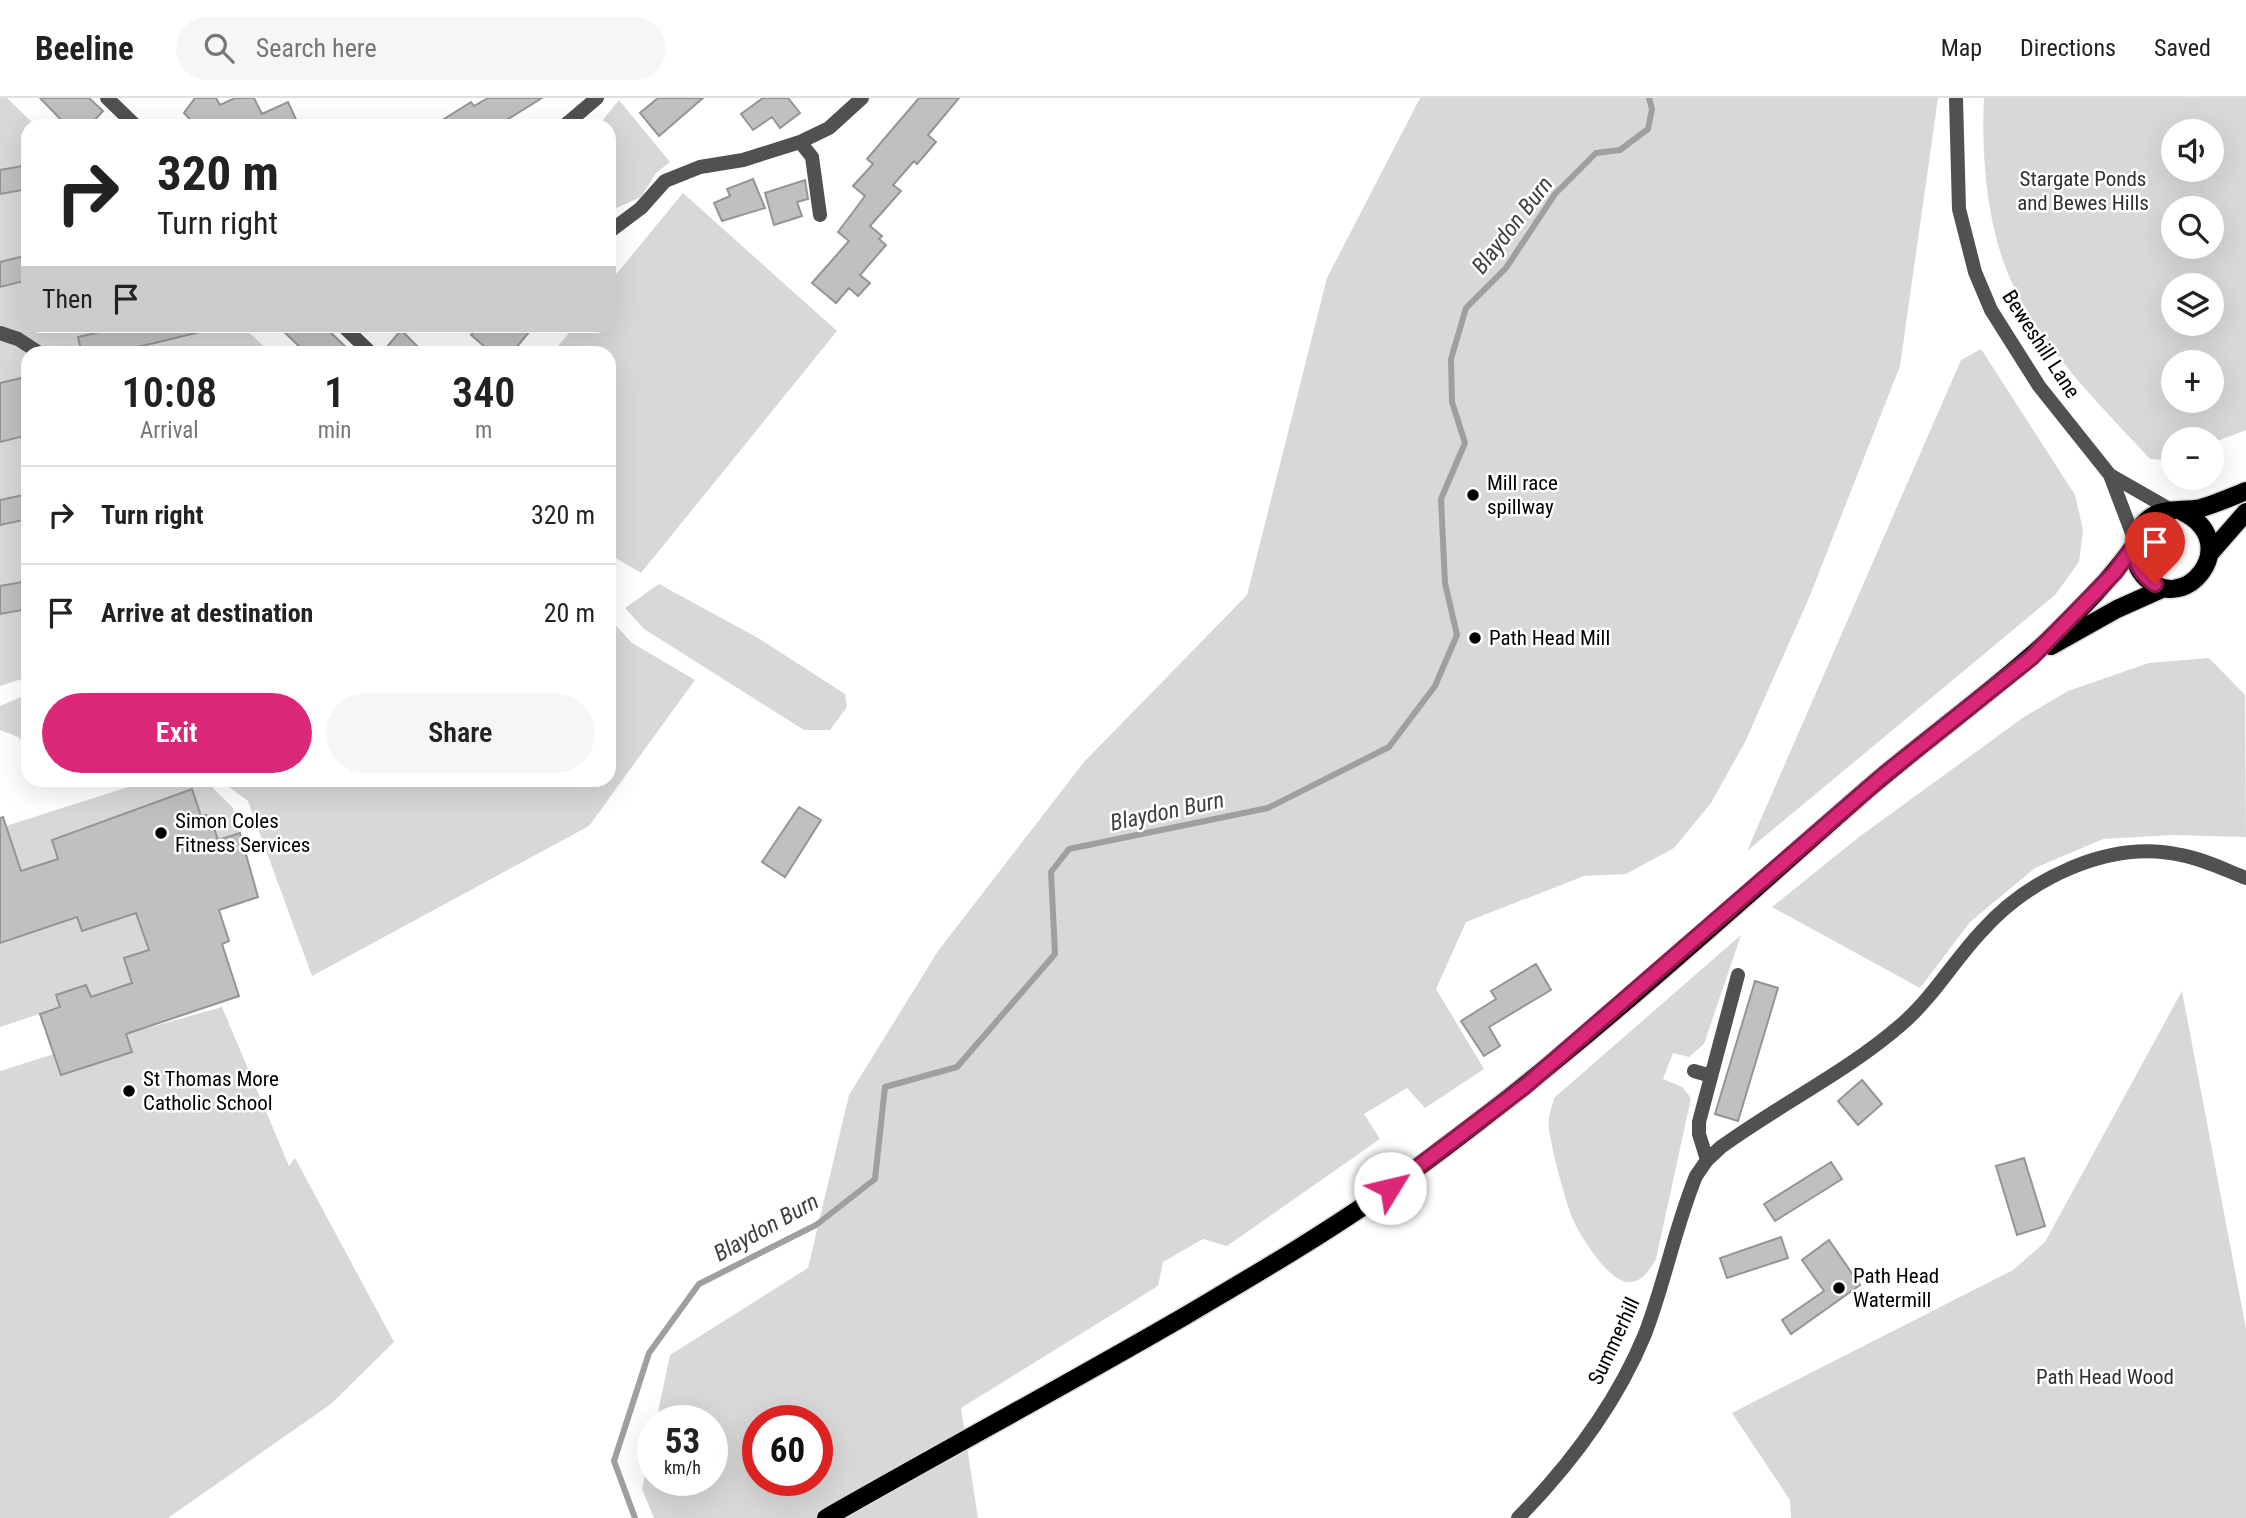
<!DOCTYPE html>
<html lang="en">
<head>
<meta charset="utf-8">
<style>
  body { margin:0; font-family:"Roboto Condensed",sans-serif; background:#f6f6f6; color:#222; height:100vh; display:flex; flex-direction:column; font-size:26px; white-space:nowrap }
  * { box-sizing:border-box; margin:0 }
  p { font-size:23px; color:#767676 }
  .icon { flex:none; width:38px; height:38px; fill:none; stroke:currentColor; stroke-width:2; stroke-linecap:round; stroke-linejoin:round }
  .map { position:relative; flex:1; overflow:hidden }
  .panel { position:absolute; left:21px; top:248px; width:595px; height:441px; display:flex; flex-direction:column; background:#fff; border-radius:21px; box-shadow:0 7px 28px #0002 }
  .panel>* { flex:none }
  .guide { position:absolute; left:21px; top:21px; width:595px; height:214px; border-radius:21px; box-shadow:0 7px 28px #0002; background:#fff; color:#222; overflow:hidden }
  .fabs { position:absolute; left:2161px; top:21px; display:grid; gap:14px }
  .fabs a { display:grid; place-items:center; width:63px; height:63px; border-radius:50%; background:#fff; box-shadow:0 7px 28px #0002; font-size:35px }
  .speed { position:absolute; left:637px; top:1307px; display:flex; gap:14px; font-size:35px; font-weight:700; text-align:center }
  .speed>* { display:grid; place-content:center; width:91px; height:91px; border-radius:50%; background:#fff; box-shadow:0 7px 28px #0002; line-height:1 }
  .speed small { font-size:18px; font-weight:400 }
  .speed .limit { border:10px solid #d22; background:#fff; color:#111 }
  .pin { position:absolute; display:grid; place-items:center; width:60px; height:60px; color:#fff; margin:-72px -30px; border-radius:50% 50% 50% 0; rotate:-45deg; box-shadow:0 0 7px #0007 }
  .pin .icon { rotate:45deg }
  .me { position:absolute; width:77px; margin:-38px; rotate:54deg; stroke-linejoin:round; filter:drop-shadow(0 0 5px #0008) }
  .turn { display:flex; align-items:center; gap:24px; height:147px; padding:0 21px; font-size:32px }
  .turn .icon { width:91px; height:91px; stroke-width:2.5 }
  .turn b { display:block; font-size:49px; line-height:60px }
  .then { display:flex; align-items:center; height:66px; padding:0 21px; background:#0003; gap:14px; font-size:26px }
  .eta { display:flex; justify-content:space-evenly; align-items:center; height:119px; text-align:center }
  .eta b { font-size:42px; font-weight:600; line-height:49px }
  .cta { display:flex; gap:14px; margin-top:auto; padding:14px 21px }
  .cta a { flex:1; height:80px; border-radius:42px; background:#db2777; color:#fff; font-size:28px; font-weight:600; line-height:80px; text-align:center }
  .cta a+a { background:#f6f6f6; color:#222 }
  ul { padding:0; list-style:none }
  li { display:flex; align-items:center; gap:21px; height:98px; padding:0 21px; border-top:2px solid #e0e0e0 }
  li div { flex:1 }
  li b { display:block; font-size:26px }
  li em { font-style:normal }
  header { display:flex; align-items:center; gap:42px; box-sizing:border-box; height:98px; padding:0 35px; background:#fff; border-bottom:2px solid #e0e0e0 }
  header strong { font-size:33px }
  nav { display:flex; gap:38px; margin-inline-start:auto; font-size:24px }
  .search { width:490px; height:63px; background:#f6f6f6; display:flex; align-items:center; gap:18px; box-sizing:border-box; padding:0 24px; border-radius:38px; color:#767676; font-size:26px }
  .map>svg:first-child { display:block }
</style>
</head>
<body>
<header>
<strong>Beeline</strong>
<div class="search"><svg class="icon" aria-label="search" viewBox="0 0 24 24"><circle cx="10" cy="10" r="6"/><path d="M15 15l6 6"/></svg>Search here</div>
<nav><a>Map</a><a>Directions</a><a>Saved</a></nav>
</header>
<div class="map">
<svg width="2246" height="1420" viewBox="0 0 2246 1420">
  <rect width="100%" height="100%" fill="#fff"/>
  <!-- green -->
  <path fill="#d8d8d8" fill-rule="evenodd" d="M0,0H7L36,28H28V228H242L271,255L28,256V579L0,588Z
    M1420,0H1938L1900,268L1809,500L1745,644L1711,705L1674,750L1626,776L1584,778L1466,824L1436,891L1484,971L1425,1010L1407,990L1364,1016L1380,1041L1227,1148L1203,1141L1163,1164L1158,1188L961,1310L978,1420H654L642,1391L653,1340V1382H712V1323H656L670,1257L808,1170L849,997L938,853L1084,664L1247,497L1327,180ZM758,1323H817V1382H758Z
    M1984,0H2246V332L2212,345V341H2174L2173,359L2164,362L2150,361C2101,308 2046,254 2014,189C1987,134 1981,60 1984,0ZM2174,33H2212V72H2174ZM2212,110V149H2174V110ZM2174,187H2212V226H2174ZM2174,264H2212V303H2174Z
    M619,2L670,64L656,75L641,99L614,111L609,105V28H598Z
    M683,95L837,233L641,475L609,456V256L552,255L575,228H609V185Z
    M1981,251L2075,397L2083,432L2079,464L2055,497L1747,753L1961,262Z
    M659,486L758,540L845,596L847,609L830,632H804L644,531L625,510Z
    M609,520L632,545L695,582L589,728L312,878L248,703L221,683H255L257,686L268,682H609Z
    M2209,560L2245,597L2246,739L2172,737L2103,741L2035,770L1970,824L1920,890L1772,809L1859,739L2024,619L2068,593L2149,565Z
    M28,596V650L18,639L0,632V608Z
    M205,682L233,710L240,735L218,742L208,723L106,724L52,742L58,761L21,773L6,728L147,683Z
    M136,815L149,852L124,860L134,892L114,899L111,892L91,899L86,887L57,897L60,909L0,929V845L77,819L82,833Z
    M1741,837L1704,946L1689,959L1673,955L1663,981L1682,989L1691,1000L1656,1161C1650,1171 1642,1185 1628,1184C1610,1184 1583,1142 1575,1126C1566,1108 1552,1052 1549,1031C1547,1022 1552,1009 1554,1000Z
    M2182,893L2246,1231V1420H1791L1790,1402L1732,1315L2013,1172L2045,1144Z
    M222,909L289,1068L295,1060L394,1244L331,1306L168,1420H0V973L54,956L61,977L132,954L126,936Z"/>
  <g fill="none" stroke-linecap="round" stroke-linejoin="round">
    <!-- stream -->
    <path stroke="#9f9f9f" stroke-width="6" d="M635,1420L614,1363L649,1255L699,1186L816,1127L875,1081L885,989L957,969L1055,856L1051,774L1069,751L1268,710L1389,649L1435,588L1457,537L1445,485L1441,401L1465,345L1452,304L1451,261L1466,210L1506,170L1555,96L1596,55L1620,52L1648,31L1652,11L1649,0"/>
  </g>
  <!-- building -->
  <path fill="#c0c0c0" stroke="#959595" stroke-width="2" d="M40,0H89L103,13L89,28H67Z
    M195,0H216L220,7L235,0H254L262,16L288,4L299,28H196L184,15Z
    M488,0H542L497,28H433L471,4L474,8Z
    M658,0H703L659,38L640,15Z
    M763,0H788L800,15L780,30L772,19L753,32L741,16Z
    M919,0H959L928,37L936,44L917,66L914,63L893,87L901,93L870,128L882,138L879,141L886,147L860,177L870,185L858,198L849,190L836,205L812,185L849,143L838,134L865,98L853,88L873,66L867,61Z
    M28,67V91L0,96V72Z
    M753,81L765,110L722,123L714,105L730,98L727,91Z
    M805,82L808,101L797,104L802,118L774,127L765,95Z
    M28,157V182L0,189V164Z
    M126,228H199L200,234L109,256H82L78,239Z
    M278,228H324L353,256H307Z
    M479,228H534L511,256H493L471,237Z
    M401,232L425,256H381Z
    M21,280L28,309V337L0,344V285Z
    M28,396V421L0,427V402Z
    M28,483V511L0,516V488Z
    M192,691L201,718L206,717L207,722L211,721L218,742L240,735L258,799L219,812L229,843L222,846L239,898L126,936L132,954L61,977L40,916L60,909L56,897L86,887L91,899L132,885L124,860L149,852L136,815L82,833L77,819L0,845V720L3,719L21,773L58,761L52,742Z
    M799,709L821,722L785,779L762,764Z
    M1536,866L1551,892L1489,929L1500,948L1484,958L1461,923L1496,901L1491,893Z
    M1755,883L1778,890L1738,1023L1715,1016Z
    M1862,982L1882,1006L1858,1027L1838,1003Z
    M2024,1060L2045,1128L2017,1137L1996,1068Z
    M1831,1064L1842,1081L1775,1123L1764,1106Z
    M1781,1139L1788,1160L1727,1180L1720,1160Z
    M1829,1142L1860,1187L1791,1236L1782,1222L1824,1193L1802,1162Z"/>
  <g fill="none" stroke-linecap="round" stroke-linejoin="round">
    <!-- primary casing -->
    <g stroke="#dbdbdb" stroke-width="21">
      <path id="primary" d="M2183,414C2246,446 2182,522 2143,477C2126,457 2134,424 2159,415C2172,410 2187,413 2201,410C2216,406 2231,399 2246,393
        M2211,454L2246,414
        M2051,548L2117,511L2164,490
        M826,1420C945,1352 1066,1287 1185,1218C1249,1180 1313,1143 1374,1101C1547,980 1703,836 1861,697C1954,616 2061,549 2134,448"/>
    </g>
    <!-- minor -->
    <path stroke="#515151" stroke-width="14" d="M107,0L136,28
      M564,28L597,0
      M800,44L812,59L820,117
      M609,134L641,110L665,83L700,69L743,62L800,44L829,30L862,0
      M343,228L372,256
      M0,235L18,241L41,256
      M1694,973L1711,978
      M1707,1062L1699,1036V1024L1738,877
      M1518,1420C1569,1368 1617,1304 1645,1236C1665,1184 1675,1129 1696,1078L1707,1062L1721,1049C1780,1006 1847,974 1902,926C1933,899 1953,864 1981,834C2028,781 2109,741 2181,757C2204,761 2225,772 2246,780"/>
    <!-- tertiary -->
    <path stroke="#515151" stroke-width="14" d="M1956,0L1959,111L1975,174L1991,212L2039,288L2110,377L2135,443
      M2110,377L2173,413"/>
    <!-- primary -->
    <use href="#primary" stroke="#000" stroke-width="18"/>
  </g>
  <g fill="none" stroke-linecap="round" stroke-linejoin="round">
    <!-- route casing -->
    <g stroke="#8e194d" stroke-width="18">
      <path id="route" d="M1390,1090L1525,988L1885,676L2032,559L2115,474L2134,448C2135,466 2141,476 2155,486"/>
    </g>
    <!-- route -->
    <use href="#route" stroke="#db2777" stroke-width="12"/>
  </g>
  <!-- markers -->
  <g fill="#000" stroke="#fff" stroke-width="2.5">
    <circle cx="1473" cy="397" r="7"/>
    <circle cx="1475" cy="540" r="7"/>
    <circle cx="161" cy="735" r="7"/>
    <circle cx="129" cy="993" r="7"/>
    <circle cx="1839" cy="1190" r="7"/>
  </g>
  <g text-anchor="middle" stroke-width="5" stroke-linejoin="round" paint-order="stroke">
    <!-- park labels -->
    <g font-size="21" fill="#2f2f2f" stroke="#fff">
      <text x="2083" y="88">Stargate Ponds<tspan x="2083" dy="24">and Bewes Hills</tspan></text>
      <text x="2105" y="1286">Path Head Wood</text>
    </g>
    <!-- street labels -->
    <g font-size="21" fill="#000" stroke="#fff">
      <text transform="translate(2041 246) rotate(57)" y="7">Beweshill Lane</text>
      <text transform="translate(1614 1243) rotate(-65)" y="7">Summerhill</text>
    </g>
    <!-- poi labels -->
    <g font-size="21" fill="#000" stroke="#fff" text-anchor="start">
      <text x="1487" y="392">Mill race<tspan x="1487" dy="24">spillway</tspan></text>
      <text x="1489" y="547">Path Head Mill</text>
      <text x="175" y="730">Simon Coles<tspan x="175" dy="24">Fitness Services</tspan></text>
      <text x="143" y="988">St Thomas More<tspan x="143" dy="24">Catholic School</tspan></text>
      <text x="1853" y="1185">Path Head<tspan x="1853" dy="24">Watermill</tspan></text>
    </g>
    <!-- water labels -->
    <g font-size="23" font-style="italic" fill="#404040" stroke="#fff">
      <text transform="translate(1512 127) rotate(-52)" y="8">Blaydon Burn</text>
      <text transform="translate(1167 713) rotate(-12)" y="8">Blaydon Burn</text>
      <text transform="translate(766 1129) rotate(-29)" y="8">Blaydon Burn</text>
    </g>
  </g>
</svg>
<div class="fabs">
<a><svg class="icon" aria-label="sound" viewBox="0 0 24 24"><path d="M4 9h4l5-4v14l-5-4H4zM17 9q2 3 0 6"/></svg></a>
<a><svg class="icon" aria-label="search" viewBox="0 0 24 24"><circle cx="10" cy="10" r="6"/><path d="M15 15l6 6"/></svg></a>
<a><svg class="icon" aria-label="layers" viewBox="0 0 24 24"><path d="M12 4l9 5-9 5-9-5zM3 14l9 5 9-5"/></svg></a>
<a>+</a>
<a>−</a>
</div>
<div class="speed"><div>53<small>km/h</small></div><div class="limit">60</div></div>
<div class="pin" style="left:2155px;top:486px;background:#d93025"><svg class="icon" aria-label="arrive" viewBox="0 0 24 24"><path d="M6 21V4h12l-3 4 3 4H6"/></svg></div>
<svg class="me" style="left:1390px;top:1090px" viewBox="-20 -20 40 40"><circle r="19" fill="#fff"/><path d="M0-13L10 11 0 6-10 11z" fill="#db2777"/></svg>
<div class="guide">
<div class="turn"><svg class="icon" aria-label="right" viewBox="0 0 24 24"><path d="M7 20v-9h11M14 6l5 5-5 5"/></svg><div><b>320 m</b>Turn right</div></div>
<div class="then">Then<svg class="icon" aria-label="arrive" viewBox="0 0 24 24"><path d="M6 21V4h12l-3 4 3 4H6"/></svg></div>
</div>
<section class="panel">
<div class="eta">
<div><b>10:08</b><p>Arrival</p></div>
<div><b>1</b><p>min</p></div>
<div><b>340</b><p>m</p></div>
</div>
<ul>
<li><svg class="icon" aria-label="right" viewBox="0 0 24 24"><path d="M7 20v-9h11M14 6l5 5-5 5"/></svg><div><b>Turn right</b></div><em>320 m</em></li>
<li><svg class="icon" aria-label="arrive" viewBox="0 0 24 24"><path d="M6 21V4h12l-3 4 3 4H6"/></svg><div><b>Arrive at destination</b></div><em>20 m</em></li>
</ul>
<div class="cta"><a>Exit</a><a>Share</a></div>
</section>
</div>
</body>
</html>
